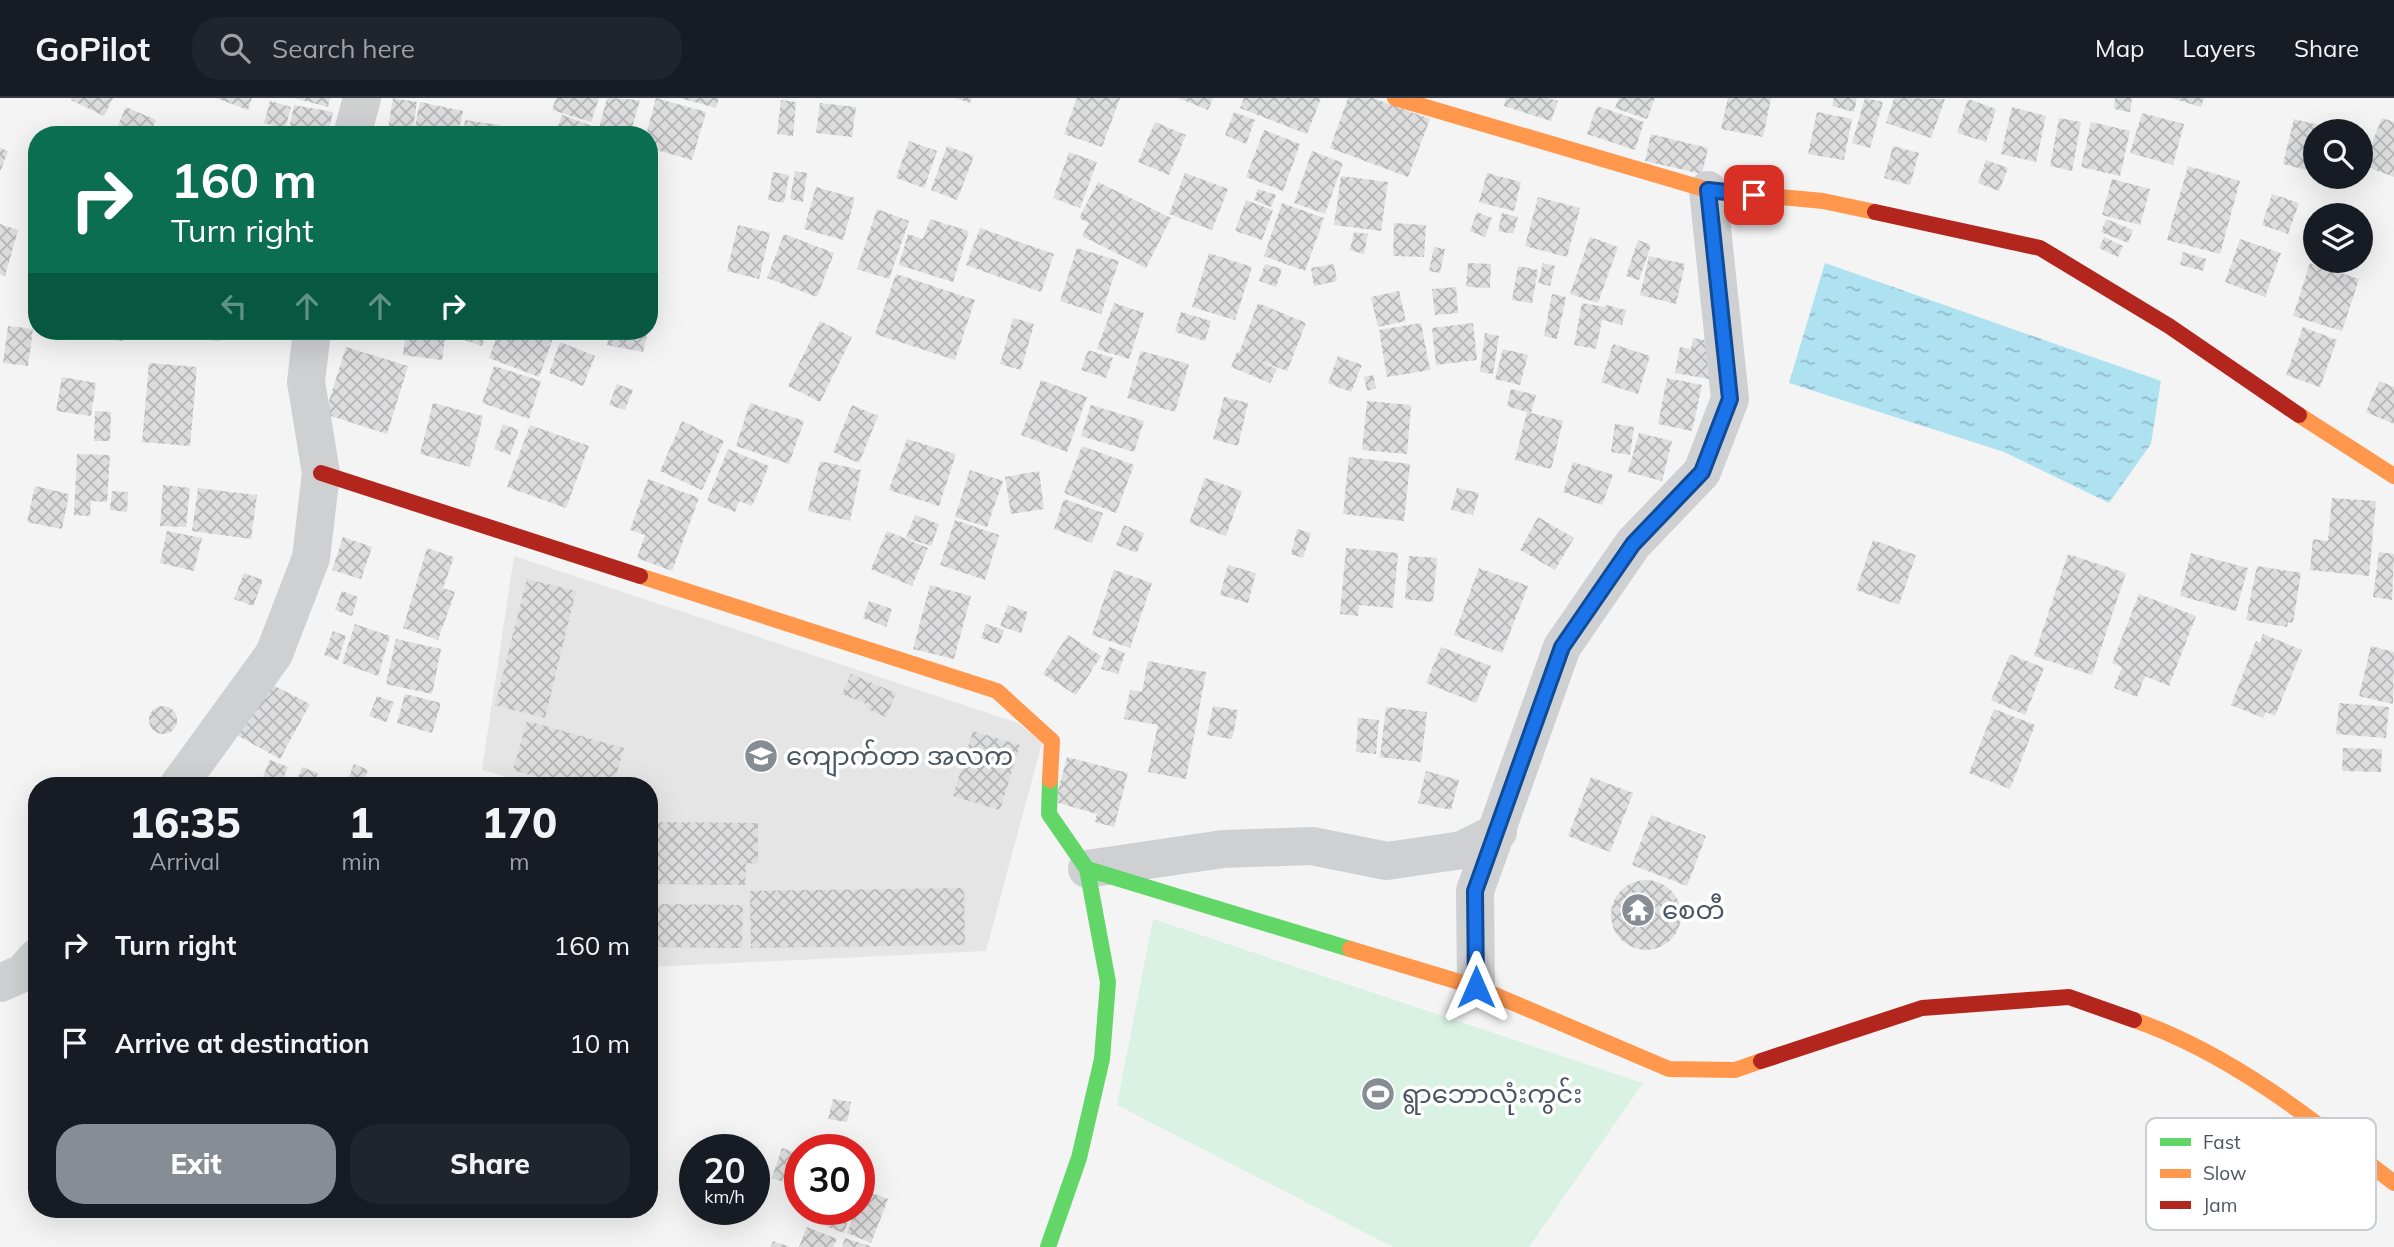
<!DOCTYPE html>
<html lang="en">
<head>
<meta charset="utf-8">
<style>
  body { margin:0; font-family:Mulish,"Noto Sans Myanmar",sans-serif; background:#20242c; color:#f1f3f6; height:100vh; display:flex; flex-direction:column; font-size:26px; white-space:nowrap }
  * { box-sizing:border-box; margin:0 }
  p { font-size:23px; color:#9ea1a6 }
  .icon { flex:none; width:38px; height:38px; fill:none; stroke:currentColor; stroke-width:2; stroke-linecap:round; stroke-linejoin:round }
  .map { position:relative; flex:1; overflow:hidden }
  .details { position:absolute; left:28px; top:679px; width:630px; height:441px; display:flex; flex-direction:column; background:#171b24; border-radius:28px; box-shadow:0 7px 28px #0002 }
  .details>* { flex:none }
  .hud { position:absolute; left:28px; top:28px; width:630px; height:214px; border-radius:28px; box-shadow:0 7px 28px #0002; background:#0b6e4f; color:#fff; overflow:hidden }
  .fabs { position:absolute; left:2303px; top:21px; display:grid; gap:14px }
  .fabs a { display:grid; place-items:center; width:70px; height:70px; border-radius:50%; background:#171b24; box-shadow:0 7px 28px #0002; font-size:35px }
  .speed { position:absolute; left:679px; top:1036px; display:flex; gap:14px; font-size:35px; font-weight:700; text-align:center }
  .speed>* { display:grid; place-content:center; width:91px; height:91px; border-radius:50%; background:#171b24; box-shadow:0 7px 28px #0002; line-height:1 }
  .speed small { font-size:18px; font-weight:400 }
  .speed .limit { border:10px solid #d22; background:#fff; color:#111 }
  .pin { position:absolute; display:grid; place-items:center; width:60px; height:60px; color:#fff; margin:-30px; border-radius:14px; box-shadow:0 4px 10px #0006 }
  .me { position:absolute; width:77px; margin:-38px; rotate:0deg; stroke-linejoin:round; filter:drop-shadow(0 0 5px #0008) }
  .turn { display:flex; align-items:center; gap:24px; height:147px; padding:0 28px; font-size:32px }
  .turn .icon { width:91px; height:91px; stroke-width:2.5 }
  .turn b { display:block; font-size:49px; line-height:60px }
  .lanes { display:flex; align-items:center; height:66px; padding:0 28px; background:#0003; justify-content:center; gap:35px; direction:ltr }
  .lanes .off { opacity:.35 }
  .eta { display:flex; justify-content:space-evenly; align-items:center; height:119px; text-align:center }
  .eta b { font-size:42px; font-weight:800; line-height:49px }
  .button { display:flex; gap:14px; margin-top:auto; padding:14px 28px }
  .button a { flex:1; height:80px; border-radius:28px; background:#868d94; color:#fff; font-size:28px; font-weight:800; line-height:80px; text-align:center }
  .button a+a { background:#20242c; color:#f1f3f6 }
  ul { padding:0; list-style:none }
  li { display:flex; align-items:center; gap:21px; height:98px; padding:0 28px }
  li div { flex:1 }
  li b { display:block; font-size:26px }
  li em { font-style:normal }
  header { display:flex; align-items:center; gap:42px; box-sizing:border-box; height:98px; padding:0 35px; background:#171b24; border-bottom:2px solid #363941 }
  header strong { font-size:33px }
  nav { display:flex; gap:38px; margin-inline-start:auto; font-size:24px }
  .search { width:490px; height:63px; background:#20242c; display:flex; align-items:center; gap:18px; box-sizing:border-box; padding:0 24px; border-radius:28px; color:#9ea1a6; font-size:26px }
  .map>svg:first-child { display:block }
</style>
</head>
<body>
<header>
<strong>GoPilot</strong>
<div class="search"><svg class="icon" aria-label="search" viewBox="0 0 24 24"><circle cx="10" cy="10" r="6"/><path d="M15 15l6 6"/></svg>Search here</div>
<nav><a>Map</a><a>Layers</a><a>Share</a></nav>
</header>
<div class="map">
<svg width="2394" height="1149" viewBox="0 0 2394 1149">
  <defs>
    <pattern id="water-ripples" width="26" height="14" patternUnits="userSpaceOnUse" patternTransform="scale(1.75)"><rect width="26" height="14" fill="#aee2f0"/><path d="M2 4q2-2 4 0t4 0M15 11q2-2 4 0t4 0" fill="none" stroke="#90bac6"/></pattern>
    <pattern id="building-cross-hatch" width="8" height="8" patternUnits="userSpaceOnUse" patternTransform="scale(1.75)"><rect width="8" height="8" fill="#ddddde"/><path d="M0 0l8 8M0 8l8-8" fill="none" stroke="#b5b6b7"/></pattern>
  </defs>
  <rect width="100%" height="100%" fill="#f4f4f4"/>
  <!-- education -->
  <path fill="#e6e5e6" d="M514,458L1018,625L1042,645L986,853L649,869V688H523V683L482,672Z"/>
  <!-- garden -->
  <path fill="#d9f2e3" d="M1153,821L1643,985L1529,1149H1393L1117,1007Z"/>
  <!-- water -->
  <path fill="url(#water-ripples)" d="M1825,165L2161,283L2151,346L2109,405L2004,354L1789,285Z"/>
  <!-- building -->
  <path fill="url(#building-cross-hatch)" d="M72,0H113L104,18L71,2Z
    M216,0H252L248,12Z
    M294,0H330L328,9Z
    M393,0L417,4L412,37H387Z
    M556,0H599L591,24L552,12Z
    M607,0L640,2L630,37H609L598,34Z
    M656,0L706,14L692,62L649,50V37H646Z
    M680,0H719L716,10Z
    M955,0H972L970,5Z
    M1077,0H1120L1102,49L1064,36Z
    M1178,0H1213L1208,12Z
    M1244,0H1321L1307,36L1240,10Z
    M1348,0H1373L1430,21L1408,79L1330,50Z
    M1506,0H1548L1558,3L1551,23L1504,8Z
    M1619,0H1655L1647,21L1615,10Z
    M1728,0H1771L1763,39L1721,31Z
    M1834,0H1857L1854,14L1832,8Z
    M1865,0L1883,4L1870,50L1852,45Z
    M1894,0L1945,1L1931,40L1886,25Z
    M2115,0H2132L2130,14L2114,11Z
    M2171,0H2204L2201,9Z
    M1968,1L1996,11L1986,44L1957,35Z
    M781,2L796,4L793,38L777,36Z
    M270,3L291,9L285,31L264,25Z
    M420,4L463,13L458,37H413Z
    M820,5L856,9L852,39L816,35Z
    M294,7L333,14L328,37H288Z
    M1597,8L1644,24L1635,52L1587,36Z
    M126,9L156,22L149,37H114Z
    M2012,9L2046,18L2036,64L2001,56Z
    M1234,14L1255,22L1246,46L1225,37Z
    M1817,14L1852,21L1844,62L1808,56Z
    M2142,15L2184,26L2173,67L2130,55Z
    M562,17L595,29L592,37H555Z
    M2059,20L2081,24L2072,73L2050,68Z
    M2382,20L2394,24V79L2363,67Z
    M2294,21L2335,31V33H2315V74L2283,66Z
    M465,22L500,27L499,37H463Z
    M1155,24L1186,37L1169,77L1138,64Z
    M2091,24L2130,33L2120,78L2081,69Z
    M1264,32L1300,46L1283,93L1246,79Z
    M1651,36L1708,50L1702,76L1645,63Z
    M909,43L937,53L924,90L896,80Z
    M947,48L974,58L957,102L931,92Z
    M1893,48L1919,55L1910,87L1884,80Z
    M0,50L8,53L0,74Z
    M1312,53L1343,65L1325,116L1294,105Z
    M1069,54L1097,64L1080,110L1053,100Z
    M1986,62L2008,70L1999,93L1978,85Z
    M2188,68L2240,83L2220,156L2167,142Z
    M795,73L807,75L803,104L790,101Z
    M773,74L789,77L784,105L768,102Z
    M1185,75L1228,91L1212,132L1169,116Z
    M1487,75L1521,84L1514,113L1479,104Z
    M1341,78L1388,84L1381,133L1334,127Z
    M2112,81L2150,91L2140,127L2102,117Z
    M1098,84L1171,120L1146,170L1082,138L1089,125L1079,120Z
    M816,89L855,100L843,142L804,131Z
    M1258,91L1276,97L1271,109L1254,102Z
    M2272,96L2299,105L2288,136L2262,127Z
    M1538,99L1580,110L1567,159L1525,148Z
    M1246,102L1273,112L1262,142L1235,133Z
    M1282,105L1324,120L1305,173L1264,158Z
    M877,111L909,123L889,181L857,171Z
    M1477,114L1492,120L1485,139L1470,133Z
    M1502,115L1518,119L1513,136L1498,133Z
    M930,121L969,133L953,184L899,167L908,136L923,141Z
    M2106,121L2133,132L2128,145L2101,134Z
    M1394,125L1426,127L1424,159L1393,158Z
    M0,126L18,132L5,178L0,176Z
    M738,127L770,135L759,181L727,173Z
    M980,130L1054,156L1041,194L966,167Z
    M1354,134L1368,136L1364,156L1350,152Z
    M784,136L834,155L817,199L767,180Z
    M1590,139L1618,149L1598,205L1570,196Z
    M2104,139L2123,148L2118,159L2099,150Z
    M2240,141L2281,155L2265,199L2225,184Z
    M1638,142L1651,147L1639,182L1626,178Z
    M1434,149L1445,151L1440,175L1429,173Z
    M1077,150L1119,163L1101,216L1060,203Z
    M2183,154L2206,161L2203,173L2180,167Z
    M1209,155L1252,169L1235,222L1192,209Z
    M1649,158L1685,166L1676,206L1640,197Z
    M1468,165L1491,166L1490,190L1466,189Z
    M1543,165L1555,168L1550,188L1538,185Z
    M2310,165L2359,181L2342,233L2293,218Z
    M1265,166L1282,171L1276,189L1259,183Z
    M1334,166L1337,183L1314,188L1311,170Z
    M1518,168L1538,172L1532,205L1512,202Z
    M896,176L975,202L955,262L875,236Z
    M1456,189L1458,215L1435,217L1432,191Z
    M1399,193L1406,223L1378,229L1371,199Z
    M1552,196L1566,199L1557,241L1544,238Z
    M1114,205L1144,215L1129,261L1097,251Z
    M1258,205L1306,225L1287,273L1247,258L1277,271L1270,285L1231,269L1237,254L1239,255Z
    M1582,205L1605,209L1606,207L1626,212L1622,227L1602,222L1596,251L1574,247Z
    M1181,214L1211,223L1205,243L1175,234Z
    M1013,220L1034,226L1021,272L1000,266Z
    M820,223L852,239L820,304L788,288Z
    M1421,225L1430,272L1387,279L1379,232Z
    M1473,225L1477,262L1436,267L1432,230Z
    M8,228L33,231L28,268L3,265Z
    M2303,229L2337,242L2320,289L2286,277Z
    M72,233H124L122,243L71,236Z
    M168,233H220L219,243L167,236Z
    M406,233H446L442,262L403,257Z
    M460,233H487L482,248L458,240Z
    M499,233H532L553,240L539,279L489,260Z
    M610,233H648L643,254L607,247Z
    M1485,235L1499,238L1493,276L1480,274Z
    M1693,240L1716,244L1709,281L1675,275L1680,249L1691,251Z
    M560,244L595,258L583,288L549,275Z
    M1613,246L1650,258L1638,296L1601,284Z
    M346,249L408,268L387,336L325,316Z
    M1503,251L1528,257L1520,287L1495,281Z
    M1088,252L1113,260L1106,280L1081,272Z
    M1141,253L1189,266L1175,314L1127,300Z
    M1338,258L1362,267L1351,294L1328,285Z
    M149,265L197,269L190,348L142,344Z
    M494,268L541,283L529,321L482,305Z
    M1373,277L1376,290L1367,293L1364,279Z
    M62,279L96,285L91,318L56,313Z
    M1667,280L1702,287L1692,333L1658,326Z
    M1041,282L1087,299L1067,354L1021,337Z
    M2379,283L2394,289V326L2366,314Z
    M617,286L633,292L625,312L609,307Z
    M1511,291L1536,297L1531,315L1563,323L1551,371L1515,362L1527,314L1507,308Z
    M1224,299L1248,305L1238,348L1213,341Z
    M1367,303L1411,307L1407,356L1362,352Z
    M433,305L483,318L470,369L420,356Z
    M750,305L804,323L789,366L736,348Z
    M852,307L878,318L859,365L833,354Z
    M1091,307L1144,323L1134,354L1081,338Z
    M95,313L111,314L110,343H94Z
    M682,323L724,343L702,392L660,373Z
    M503,326L519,332L510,357L494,351Z
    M1615,326L1634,329L1630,357L1611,354Z
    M530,327L589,348L566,410L507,389Z
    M1639,335L1672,343L1662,383L1628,374Z
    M907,341L956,356L939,408L889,392Z
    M1082,348L1134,367L1116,415L1064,395Z
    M728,351L769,368L752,408L739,403L735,414L707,403Z
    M77,356L110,357L107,404L91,403L90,418L74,417Z
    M1349,359L1410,366L1404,423L1343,416Z
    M820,363L861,372L850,423L808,413Z
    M1573,364L1613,377L1602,407L1563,394Z
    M970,372L1003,383L987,429L955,419Z
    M1039,373L1044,411L1011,416L1005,379Z
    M1205,380L1242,393L1226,438L1189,425Z
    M648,381L699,400L672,473L637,460L645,437L630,432Z
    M163,387L190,390L186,429L160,428Z
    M35,388L69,396L62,431L27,424Z
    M198,390L257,397L251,441L192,433Z
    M1457,390L1479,395L1473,417L1451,412Z
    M112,393L128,394L127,414L110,412Z
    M2332,400L2376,403L2369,478L2310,472L2313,441L2328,443Z
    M1064,401L1103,415L1092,445L1054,431Z
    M915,417L939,426L931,448L906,440Z
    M1538,419L1574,440L1555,472L1520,452Z
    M955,422L999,437L985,482L940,467Z
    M1124,427L1144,435L1137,455L1116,447Z
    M1297,431L1311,435L1303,460L1291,456Z
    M167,433L202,440L194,473L160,465Z
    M887,433L928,450L912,488L871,471Z
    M343,439L372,449L361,481L332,472Z
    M1873,442L1916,457L1899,507L1856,492Z
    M427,450L454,459L443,490L455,494L438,542L403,530Z
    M1346,450L1398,455L1393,510L1359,507L1358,518L1340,516Z
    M2379,454L2394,456L2392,502L2373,499Z
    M2191,455L2248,470L2236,513L2180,498Z
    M2068,456L2126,475L2092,577L2034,558Z
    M1409,458L1437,460L1433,504L1405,501Z
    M1228,467L1256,475L1248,505L1220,497Z
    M2257,468L2301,475L2293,525L2288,524L2287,529L2246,522Z
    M1479,470L1528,488L1502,555L1454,537Z
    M1114,472L1152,485L1130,550L1092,537Z
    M244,475L263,482L253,508L234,501Z
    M527,481L576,493L545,620L495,607Z
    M930,487L971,498L954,561L913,551Z
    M342,493L358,499L352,518L335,512Z
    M2139,496L2196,518L2169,588L2145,578L2137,599L2114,590L2122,569L2112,565Z
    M869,503L892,511L886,529L863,520Z
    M1008,507L1028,514L1021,535L1000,528Z
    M355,526L390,538L378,578L342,565Z
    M986,526L1004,532L999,546L981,540Z
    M333,533L346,538L338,562L324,557Z
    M2263,536L2302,552L2275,618L2266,614L2263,620L2231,607L2256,543L2260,545Z
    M1068,537L1101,558L1076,597L1043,576Z
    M396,541L441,551L432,596L386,586Z
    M2371,548L2394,554L2393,606L2359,598Z
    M1109,549L1125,555L1118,576L1101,571Z
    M1441,549L1491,568L1476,605L1426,585Z
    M2010,556L2044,570L2025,617L1991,602Z
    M1148,563L1206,574L1186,681L1148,674L1158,627L1124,621L1130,592L1142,594Z
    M851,576L896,595L886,619L867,611L869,607L842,596Z
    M265,583L310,606L280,661L235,636Z
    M405,596L441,605L432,635L397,625Z
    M377,598L394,604L386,624L369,618Z
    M2339,605L2389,609L2386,640L2336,636Z
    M1213,608L1238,612L1232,641L1207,637Z
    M149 622a14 14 0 1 1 28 0a14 14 0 1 1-28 0Z
    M1386,609L1427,614L1421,664L1380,659Z
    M1994,611L2035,627L2010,691L1969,675Z
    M1358,620L1379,622L1376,656L1356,654Z
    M527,623L624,650L613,688H570L513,672Z
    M973,633L1020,647L1000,712L953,698Z
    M2343,650L2382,651L2381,674L2342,673Z
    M1067,659L1128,675L1114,729L1095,724L1097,716L1055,704Z
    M270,662L288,669L280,688L262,681Z
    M354,666L368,672L362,687L348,681Z
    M302,669L318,675L313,688L296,685Z
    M1426,673L1459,682L1451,712L1418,705Z
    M1591,679L1633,695L1610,754L1568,738Z
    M331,681L347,688H328Z
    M1651,717L1706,738L1687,788L1632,767Z
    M649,724L758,725V766L746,765L745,787L649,786Z
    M1611 817a35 35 0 1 1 70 0a35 35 0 1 1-70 0Z
    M964,790L965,847L751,850L750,793Z
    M649,806L743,807L742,850L649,849Z
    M833,1001L851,1004L847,1024L828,1021Z
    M782,1050L800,1056V1090L772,1080Z
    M864,1092L888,1101L871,1145L847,1135L856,1111H859V1104Z
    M807,1111H852L844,1135L804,1120Z
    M807,1129L837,1141L833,1149H799Z
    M845,1140L870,1148V1149H842Z
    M773,1143L790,1149H771Z"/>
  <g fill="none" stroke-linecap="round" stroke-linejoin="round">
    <!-- street -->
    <path stroke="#ced0d2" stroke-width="38" d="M352,37L362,0
      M178,688L274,556L311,460L321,375L306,284L312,233
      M1087,771L1223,751L1312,748L1387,763L1462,752L1498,734
      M0,885L23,875L37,859
      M1476,889L1475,793L1562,549L1633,446L1702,374L1730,301L1708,92"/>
    <!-- fast -->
    <path stroke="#63d668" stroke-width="16" d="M1087,771L1350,851
      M1048,1149L1079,1060L1102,961L1108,884L1087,771L1049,716L1050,682"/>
    <!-- slow -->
    <path stroke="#ff974d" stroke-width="16" d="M1395,0L1708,92L1823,103L1875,114
      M2299,317L2394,378
      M640,478L997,593L1052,643L1050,682
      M1350,851L1476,889L1669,971L1735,972L1761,963
      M2134,922C2230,955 2315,1023 2394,1085"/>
    <!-- jam -->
    <path stroke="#b3261e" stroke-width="16" d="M1875,114L2040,150L2169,228L2299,317
      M321,375L640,478
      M1761,963L1922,910L2069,899L2134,922"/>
  </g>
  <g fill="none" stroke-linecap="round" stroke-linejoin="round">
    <!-- route casing -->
    <g stroke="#114b97" stroke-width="18">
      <path id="route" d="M1476,889L1475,793L1562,549L1633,446L1702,374L1730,301L1708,92L1754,97"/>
    </g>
    <!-- route -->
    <use href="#route" stroke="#1a73e8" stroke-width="12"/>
  </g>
  <!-- icons -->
  <defs>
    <g id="school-disc" transform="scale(1.75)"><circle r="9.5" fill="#868d94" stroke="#fff"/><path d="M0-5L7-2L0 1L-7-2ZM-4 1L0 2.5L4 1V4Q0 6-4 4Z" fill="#fff"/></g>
    <g id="temple-disc" transform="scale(1.75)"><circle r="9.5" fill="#868d94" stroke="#fff"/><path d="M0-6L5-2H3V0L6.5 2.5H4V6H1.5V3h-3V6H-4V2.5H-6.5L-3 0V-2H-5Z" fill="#fff"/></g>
    <g id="stadium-disc" transform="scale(1.75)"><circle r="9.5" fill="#868d94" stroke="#fff"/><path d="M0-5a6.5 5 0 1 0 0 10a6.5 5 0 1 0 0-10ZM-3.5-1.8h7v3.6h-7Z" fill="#fff"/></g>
  </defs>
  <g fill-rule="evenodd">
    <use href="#school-disc" x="761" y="658"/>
    <use href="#temple-disc" x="1638" y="812"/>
    <use href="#stadium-disc" x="1378" y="996"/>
  </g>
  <g text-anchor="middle" stroke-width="7" stroke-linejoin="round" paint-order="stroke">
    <!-- poi labels -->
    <g font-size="26" fill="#4a5661" stroke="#fff" text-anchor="start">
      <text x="786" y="667">ကျောက်တာ အလက</text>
      <text x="1662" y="821">စေတီ</text>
      <text x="1402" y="1005">ရွာဘောလုံးကွင်း</text>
    </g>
  </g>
  <!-- legend -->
  <rect x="2146" y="1020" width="230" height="112" rx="10" fill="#fff" stroke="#c9ccd0" stroke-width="2"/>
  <rect x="2160" y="1040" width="31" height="8" fill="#63d668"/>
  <rect x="2160" y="1071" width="31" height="9" fill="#ff974d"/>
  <rect x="2160" y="1103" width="31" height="8" fill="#b3261e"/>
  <g font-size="19" fill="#4a5661">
    <text x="2203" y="1051">Fast</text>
    <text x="2203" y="1082">Slow</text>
    <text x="2203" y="1114">Jam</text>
  </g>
</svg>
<div class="fabs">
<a><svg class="icon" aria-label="search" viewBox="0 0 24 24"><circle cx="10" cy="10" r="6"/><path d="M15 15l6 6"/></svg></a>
<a><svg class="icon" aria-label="layers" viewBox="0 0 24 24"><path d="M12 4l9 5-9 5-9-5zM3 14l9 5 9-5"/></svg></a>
</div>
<div class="speed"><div>20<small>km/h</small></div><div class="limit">30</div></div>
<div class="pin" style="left:1754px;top:97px;background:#d93025"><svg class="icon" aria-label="arrive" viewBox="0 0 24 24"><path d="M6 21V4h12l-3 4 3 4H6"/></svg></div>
<svg class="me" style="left:1476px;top:889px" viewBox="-20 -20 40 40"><path d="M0-17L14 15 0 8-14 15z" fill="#1a73e8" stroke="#fff" stroke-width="4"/></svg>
<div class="hud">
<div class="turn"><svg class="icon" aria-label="right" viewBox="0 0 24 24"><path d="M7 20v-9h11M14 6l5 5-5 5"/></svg><div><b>160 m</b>Turn right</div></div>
<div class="lanes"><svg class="icon off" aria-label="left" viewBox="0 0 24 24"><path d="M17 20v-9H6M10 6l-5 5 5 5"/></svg><svg class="icon off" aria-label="ahead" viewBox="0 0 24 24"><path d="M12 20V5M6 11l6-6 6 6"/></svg><svg class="icon off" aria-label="ahead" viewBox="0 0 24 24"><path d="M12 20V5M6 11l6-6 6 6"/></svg><svg class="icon" aria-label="right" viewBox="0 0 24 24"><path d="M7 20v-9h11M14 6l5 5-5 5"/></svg></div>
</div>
<section class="details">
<div class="eta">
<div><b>16:35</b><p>Arrival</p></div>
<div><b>1</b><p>min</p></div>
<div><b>170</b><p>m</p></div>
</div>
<ul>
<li><svg class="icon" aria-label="right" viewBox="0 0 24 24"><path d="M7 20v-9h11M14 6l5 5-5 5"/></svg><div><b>Turn right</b></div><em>160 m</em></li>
<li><svg class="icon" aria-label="arrive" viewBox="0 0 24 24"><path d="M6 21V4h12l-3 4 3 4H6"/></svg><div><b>Arrive at destination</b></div><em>10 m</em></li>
</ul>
<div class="button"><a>Exit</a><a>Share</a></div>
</section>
</div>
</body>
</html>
